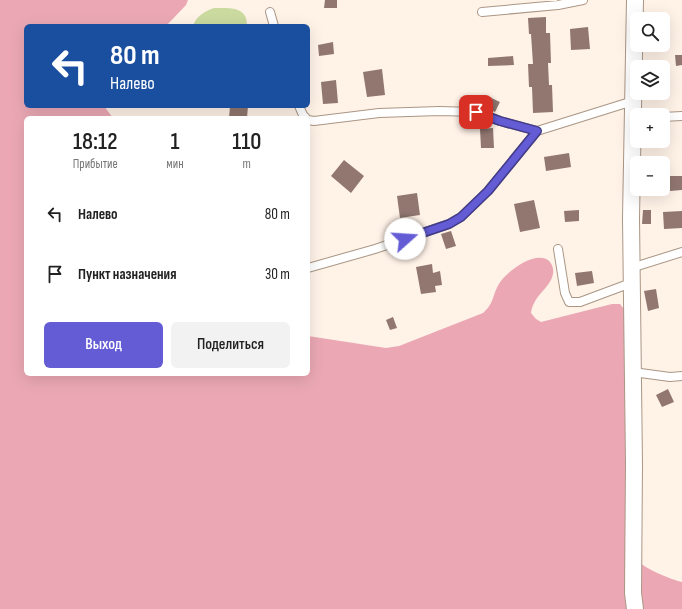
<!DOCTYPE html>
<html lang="ru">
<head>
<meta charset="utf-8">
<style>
  body { margin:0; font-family:"Sofia Sans Condensed",sans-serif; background:#f2f2f2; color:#222; height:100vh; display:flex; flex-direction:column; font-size:15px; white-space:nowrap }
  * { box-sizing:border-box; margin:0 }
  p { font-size:13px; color:#767676 }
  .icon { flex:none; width:22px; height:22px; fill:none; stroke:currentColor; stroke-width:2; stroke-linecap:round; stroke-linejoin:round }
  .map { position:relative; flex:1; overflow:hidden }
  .sheet { position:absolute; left:24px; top:116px; width:286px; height:260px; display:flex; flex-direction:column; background:#fff; border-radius:6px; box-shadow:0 4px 16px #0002 }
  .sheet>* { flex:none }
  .guide { position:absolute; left:24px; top:24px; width:286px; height:84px; border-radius:6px; box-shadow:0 4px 16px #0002; background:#1a4fa0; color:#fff; overflow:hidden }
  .controls { position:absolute; left:630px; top:12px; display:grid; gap:8px }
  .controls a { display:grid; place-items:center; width:40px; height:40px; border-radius:6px; background:#fff; box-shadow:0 4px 16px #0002; font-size:20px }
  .pin { position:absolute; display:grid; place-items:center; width:34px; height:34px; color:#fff; margin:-17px; border-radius:8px; box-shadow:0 2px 6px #0006 }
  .me { position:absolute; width:44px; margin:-22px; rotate:71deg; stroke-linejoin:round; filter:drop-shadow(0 0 3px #0008) }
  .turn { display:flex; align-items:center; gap:14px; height:84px; padding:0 20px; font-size:18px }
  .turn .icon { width:52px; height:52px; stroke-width:2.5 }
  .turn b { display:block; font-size:28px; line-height:34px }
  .eta { display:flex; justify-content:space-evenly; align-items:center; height:68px; text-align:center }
  .eta b { font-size:24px; font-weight:600; line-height:28px }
  .cta { display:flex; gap:8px; margin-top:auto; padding:8px 20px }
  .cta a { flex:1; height:46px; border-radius:6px; background:#645cd5; color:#fff; font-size:16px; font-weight:600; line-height:46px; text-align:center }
  .cta a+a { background:#f2f2f2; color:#222 }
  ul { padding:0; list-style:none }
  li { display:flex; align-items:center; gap:12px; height:60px; padding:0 20px }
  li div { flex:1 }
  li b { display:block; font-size:15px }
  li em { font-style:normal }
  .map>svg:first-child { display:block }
</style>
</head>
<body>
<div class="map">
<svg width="682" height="609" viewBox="0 0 682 609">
  <rect width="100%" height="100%" fill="#fff2e7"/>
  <!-- forest -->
  <path fill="#eba8b4" d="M0,0H188L186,5L166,26H26V106H104L113,118H26V374H308V336L386,348L399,346L483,313C486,310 489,307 491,303C494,297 495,290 499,284C506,272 534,251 548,260C552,263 554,269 553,274C550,289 534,294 531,313L536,319L541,322L612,304H620L624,309L626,533C630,544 634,555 642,564C648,570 673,580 682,582V609H0Z"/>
  <!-- water -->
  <path fill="#cbda9f" d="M214,8C229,8 248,6 247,26H193C196,16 205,11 214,8Z"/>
  <!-- building -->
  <path fill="#917770" d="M325,0H337V8H324Z
    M546,17V33H550L551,63H548L549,85H552L553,112L533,113L532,87H529L528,64H533L531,34H529L528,18Z
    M588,27L590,49L571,50L570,29Z
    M333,42L334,54L319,56L318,45Z
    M675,55H682V65L676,66Z
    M513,56L514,65L488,66V58Z
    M382,69L385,95L367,97L363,72Z
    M336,80L338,103L323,104L321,82Z
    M485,95L500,102L495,112L480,105Z
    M230,106H248L247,118H229Z
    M493,128L494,148H481L480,129Z
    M569,153L571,167L546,171L544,157Z
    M344,160L364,176L351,193L331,176Z
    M663,176H682V190L658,192V189H663Z
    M417,193L420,215L400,218L397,196Z
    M534,200L540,228L520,232L514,204Z
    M579,210V221L565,222L564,211Z
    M643,210H651V224H642Z
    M682,211V228L664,229L663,212Z
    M451,231L456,246L446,249L441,234Z
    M432,264L433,273L440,271L442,285L435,286L436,292L421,294L416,267Z
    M592,271L594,283L577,286L575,273Z
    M656,289L659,308L648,311L644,291Z
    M393,317L397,328L390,330L386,320Z
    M668,389L674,402L662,407L656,395Z"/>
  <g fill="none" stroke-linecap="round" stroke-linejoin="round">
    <!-- lane casing -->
    <g stroke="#aa9685" stroke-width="10">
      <path id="lane" d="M270,12L274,26
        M482,12L558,5L583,0
        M299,106L303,115L306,118
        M663,117L682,116
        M308,120L314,121L379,113L439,111L476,112L500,121L537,131
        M558,249L565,293L569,302H580L631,283
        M308,268L375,249L449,224L461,217L488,191L537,131L633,101
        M631,268L682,252
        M633,372L670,377L682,376"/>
    </g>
    <!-- street casing -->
    <g stroke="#aa9685" stroke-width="18">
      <path id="street" d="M635,609L633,593L634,464L631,218L635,0"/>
    </g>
    <!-- lane -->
    <use href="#lane" stroke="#fff" stroke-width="8"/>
    <!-- street -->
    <use href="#street" stroke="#fff" stroke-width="16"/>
  </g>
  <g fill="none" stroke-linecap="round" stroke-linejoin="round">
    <!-- route casing -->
    <g stroke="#413c8a" stroke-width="10">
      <path id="route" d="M405,239L449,224L461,217L488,191L537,131L500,121L476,112"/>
    </g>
    <!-- route -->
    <use href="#route" stroke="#645cd5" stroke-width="7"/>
  </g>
</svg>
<div class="controls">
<a><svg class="icon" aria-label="search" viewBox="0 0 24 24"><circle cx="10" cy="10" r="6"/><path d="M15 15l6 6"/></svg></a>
<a><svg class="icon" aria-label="layers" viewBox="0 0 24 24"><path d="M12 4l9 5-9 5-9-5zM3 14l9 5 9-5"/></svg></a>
<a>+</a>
<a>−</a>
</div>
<div class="pin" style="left:476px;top:112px;background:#d93025"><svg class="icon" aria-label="arrive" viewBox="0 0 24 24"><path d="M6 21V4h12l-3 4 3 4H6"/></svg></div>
<svg class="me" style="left:405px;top:239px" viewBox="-20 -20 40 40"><circle r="19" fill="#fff"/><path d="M0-13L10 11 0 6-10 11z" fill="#645cd5"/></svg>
<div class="guide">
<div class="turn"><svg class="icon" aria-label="left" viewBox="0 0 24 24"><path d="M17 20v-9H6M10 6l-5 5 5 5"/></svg><div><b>80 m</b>Налево</div></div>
</div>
<section class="sheet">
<div class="eta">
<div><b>18:12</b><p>Прибытие</p></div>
<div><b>1</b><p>мин</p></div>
<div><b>110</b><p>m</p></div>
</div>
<ul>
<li><svg class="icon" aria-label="left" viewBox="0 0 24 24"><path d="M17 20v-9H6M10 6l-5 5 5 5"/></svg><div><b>Налево</b></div><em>80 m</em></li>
<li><svg class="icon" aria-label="arrive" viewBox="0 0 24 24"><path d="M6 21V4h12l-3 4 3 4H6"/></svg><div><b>Пункт назначения</b></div><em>30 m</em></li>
</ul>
<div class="cta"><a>Выход</a><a>Поделиться</a></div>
</section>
</div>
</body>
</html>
